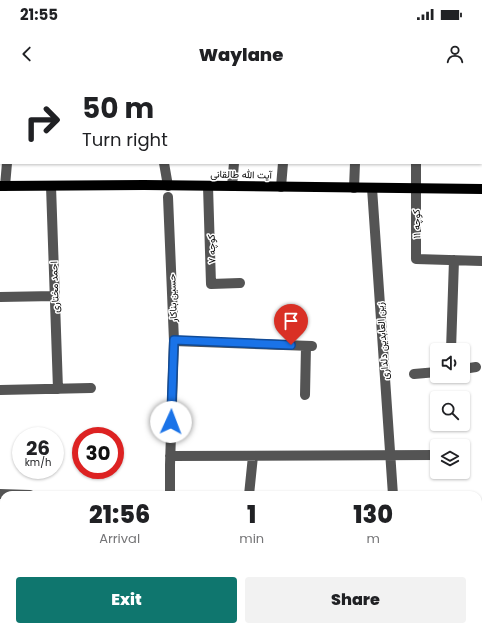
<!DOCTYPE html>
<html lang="en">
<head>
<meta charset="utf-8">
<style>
  body { margin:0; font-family:Poppins,Vazirmatn,sans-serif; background:#f2f2f2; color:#202124; height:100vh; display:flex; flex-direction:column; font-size:15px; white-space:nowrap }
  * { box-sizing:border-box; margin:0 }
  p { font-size:13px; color:#757577 }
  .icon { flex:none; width:22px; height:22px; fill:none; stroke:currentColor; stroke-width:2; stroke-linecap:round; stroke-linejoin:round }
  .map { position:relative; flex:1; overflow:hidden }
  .side { position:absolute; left:0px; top:411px; width:482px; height:140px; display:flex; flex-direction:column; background:#fff; border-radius:12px 12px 0 0; box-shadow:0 1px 3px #0004 }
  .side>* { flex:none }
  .banner { position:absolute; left:0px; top:0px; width:482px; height:84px; box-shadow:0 1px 3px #0004; background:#fff; color:#202124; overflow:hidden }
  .tools { position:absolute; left:430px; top:263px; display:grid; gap:8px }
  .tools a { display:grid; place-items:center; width:40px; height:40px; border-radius:4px; background:#fff; box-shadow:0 1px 3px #0004; font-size:20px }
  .speed { position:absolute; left:12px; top:347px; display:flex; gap:8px; font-size:20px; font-weight:700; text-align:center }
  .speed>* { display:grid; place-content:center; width:52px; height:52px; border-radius:50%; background:#fff; box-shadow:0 1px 3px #0004; line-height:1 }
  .speed small { font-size:10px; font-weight:400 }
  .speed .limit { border:6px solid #d22; background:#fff; color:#111 }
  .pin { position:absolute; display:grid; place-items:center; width:34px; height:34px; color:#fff; margin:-41px -17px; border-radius:50% 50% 50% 0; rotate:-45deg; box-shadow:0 0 4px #0007 }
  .pin .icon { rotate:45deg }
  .me { position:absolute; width:44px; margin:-22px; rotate:2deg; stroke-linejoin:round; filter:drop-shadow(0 0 3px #0008) }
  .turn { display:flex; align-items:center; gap:14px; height:84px; padding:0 16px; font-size:18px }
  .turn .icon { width:52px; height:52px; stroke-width:2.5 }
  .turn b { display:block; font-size:28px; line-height:34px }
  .eta { display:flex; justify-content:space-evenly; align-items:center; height:68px; text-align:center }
  .eta b { font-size:24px; font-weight:800; line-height:28px }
  .primary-button { display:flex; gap:8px; margin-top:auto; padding:8px 16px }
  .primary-button a { flex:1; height:46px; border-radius:4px; background:#0f766e; color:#fff; font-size:16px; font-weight:800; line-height:46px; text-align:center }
  .primary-button a+a { background:#f2f2f2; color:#202124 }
  .status { display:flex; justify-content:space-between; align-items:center; height:28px; padding:0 20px; background:#fff; direction:ltr }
  .status svg { height:11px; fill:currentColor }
  header { display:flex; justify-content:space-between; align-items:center; height:52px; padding:0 16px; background:#fff; font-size:18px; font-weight:800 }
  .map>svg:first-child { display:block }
</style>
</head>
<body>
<div class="status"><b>21:55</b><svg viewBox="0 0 49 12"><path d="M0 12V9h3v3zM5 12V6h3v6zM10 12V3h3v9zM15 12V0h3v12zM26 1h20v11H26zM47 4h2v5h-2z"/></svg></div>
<header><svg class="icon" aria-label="back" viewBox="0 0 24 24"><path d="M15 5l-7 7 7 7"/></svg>Waylane<svg class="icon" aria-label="person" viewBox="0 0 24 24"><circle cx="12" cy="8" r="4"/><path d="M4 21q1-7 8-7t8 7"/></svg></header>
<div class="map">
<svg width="482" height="551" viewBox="0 0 482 551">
  <rect width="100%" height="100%" fill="#fff"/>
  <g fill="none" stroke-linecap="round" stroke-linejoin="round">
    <!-- minor -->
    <path stroke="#545454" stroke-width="10" d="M152,0V1
      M359,1V0
      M164,83L168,106
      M416,83V179L482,181
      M5,106L7,83
      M51,106L58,309
      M208,106L211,204L240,203
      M232,106L234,83
      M281,107L283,83
      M354,108L355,83
      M372,108L393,415
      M168,117L174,261L170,385V415
      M0,217L55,216
      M174,261L312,266
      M451,270L454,180
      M463,289L476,287
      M414,294L437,292
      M0,310L91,308
      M305,315L306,266
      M170,376L437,375
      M0,414L30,415
      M249,415L253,376
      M478,430H482
      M0,515H4
      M478,530H482
      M199,547L201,551
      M456,547V551
      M18,551V547"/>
    <!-- major -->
    <path stroke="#000" stroke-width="10" d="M0,106L144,105L482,109"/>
  </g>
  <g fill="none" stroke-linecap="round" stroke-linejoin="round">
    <!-- route casing -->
    <g stroke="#114b97" stroke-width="10">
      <path id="route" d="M171,342L174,260L291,265"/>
    </g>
    <!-- route -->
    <use href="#route" stroke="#1a73e8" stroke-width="7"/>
  </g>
  <g text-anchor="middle" stroke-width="3" stroke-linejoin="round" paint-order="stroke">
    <!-- street labels -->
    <g font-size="10" fill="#000" stroke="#fff">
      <text transform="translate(241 94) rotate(1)" y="4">آیت الله طالقانی</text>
      <text transform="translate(416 144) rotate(-91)" y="4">کوچه ۱۱</text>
      <text transform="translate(211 169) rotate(-92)" y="4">کوچه ۷</text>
      <text transform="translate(54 207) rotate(-92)" y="4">احمد مختاری</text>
      <text transform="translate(172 218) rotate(-92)" y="4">حسین بناکار</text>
      <text transform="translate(382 261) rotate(-94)" y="4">زین العابدین دلداری</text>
    </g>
  </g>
</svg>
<div class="tools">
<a><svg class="icon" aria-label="sound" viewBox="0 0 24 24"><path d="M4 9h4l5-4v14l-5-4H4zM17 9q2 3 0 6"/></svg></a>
<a><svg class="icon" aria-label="search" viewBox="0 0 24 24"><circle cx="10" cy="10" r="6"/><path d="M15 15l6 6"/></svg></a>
<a><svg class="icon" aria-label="layers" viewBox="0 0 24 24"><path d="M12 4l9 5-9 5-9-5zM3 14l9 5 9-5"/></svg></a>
</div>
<div class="speed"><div>26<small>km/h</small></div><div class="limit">30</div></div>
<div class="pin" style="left:291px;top:265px;background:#d93025"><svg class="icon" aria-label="arrive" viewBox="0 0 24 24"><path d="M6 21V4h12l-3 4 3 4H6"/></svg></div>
<svg class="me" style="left:171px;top:342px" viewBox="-20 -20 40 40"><circle r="19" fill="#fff"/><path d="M0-13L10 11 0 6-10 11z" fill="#1a73e8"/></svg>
<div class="banner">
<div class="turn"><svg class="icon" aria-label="right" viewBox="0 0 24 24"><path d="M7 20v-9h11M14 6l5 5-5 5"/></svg><div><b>50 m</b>Turn right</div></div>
</div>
<section class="side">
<div class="eta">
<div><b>21:56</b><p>Arrival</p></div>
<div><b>1</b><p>min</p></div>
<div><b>130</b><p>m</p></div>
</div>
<div class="primary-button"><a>Exit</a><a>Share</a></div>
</section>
</div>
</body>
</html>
